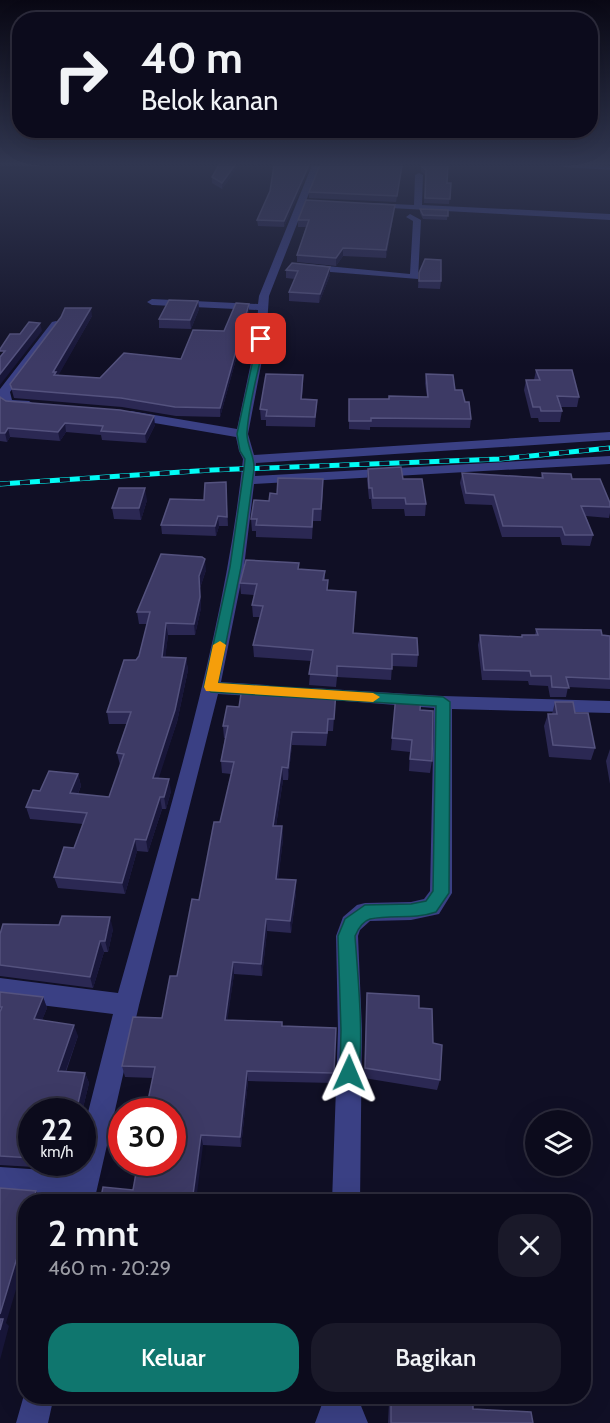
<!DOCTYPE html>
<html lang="id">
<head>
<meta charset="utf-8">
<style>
  body { margin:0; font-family:Cabin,sans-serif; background:#1a1929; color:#f1f3f6; height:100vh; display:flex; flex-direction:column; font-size:22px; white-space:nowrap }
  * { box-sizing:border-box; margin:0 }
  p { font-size:20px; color:#9a9ba3 }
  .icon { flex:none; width:33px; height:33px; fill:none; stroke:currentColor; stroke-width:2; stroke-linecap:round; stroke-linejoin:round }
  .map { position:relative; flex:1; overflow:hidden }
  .side { position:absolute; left:18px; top:1194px; width:573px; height:210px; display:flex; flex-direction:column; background:#0c0b1c; border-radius:24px; box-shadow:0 6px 24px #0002,0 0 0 2px #2c2b3b }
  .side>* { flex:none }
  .banner { position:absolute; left:12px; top:12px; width:586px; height:126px; border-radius:24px; box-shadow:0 6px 24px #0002,0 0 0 2px #2c2b3b; background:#0c0b1c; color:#f1f3f6; overflow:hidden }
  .buttons { position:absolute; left:525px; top:1110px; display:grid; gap:12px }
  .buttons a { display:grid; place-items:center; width:66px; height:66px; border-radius:50%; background:#0c0b1c; box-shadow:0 6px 24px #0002,0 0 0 2px #2c2b3b; font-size:30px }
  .speed { position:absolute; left:18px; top:1098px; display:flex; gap:12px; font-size:30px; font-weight:700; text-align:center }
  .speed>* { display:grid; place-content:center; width:78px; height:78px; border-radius:50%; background:#0c0b1c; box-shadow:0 6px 24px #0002,0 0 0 2px #2c2b3b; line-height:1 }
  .speed small { font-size:15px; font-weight:400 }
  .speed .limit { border:9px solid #d22; background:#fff; color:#111 }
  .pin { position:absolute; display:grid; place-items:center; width:51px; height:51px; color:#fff; margin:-26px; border-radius:12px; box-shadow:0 3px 9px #0006 }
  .me { position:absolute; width:66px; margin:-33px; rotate:1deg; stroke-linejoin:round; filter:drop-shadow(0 0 4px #0008) }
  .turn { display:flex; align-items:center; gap:21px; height:126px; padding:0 30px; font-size:27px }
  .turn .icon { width:78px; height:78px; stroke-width:2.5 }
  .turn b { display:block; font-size:42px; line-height:51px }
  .round { display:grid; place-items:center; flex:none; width:63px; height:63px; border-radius:24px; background:#1a1929 }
  .headline { display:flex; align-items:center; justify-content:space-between; height:102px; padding:0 30px }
  h1 { font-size:36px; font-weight:600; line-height:45px }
  .button { display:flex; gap:12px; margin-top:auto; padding:12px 30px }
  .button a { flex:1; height:69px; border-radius:24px; background:#0f766e; color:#fff; font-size:24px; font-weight:600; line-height:69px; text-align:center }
  .button a+a { background:#1a1929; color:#f1f3f6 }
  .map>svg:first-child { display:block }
</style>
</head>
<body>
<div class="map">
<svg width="610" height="1423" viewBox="0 0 610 1423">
  <rect width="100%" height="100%" fill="#100f25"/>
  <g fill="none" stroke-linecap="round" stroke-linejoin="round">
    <!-- minor -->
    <path fill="#3a4084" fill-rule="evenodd" d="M312,165H320L269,296L266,339L248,434L254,455L610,432V440L256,463L255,476L610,456V464L254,484L244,567L221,682L267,685L273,687L276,691L273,695L267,697L218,694L139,1005L94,1202H66L67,1199L0,1195V1167L74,1172L76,1162H82V1136L113,1014L0,1000V978L118,993C167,817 224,640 243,459L239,451L236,437L131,419L125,415L131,411L237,429L256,339L258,310L152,305L147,302L152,299L258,304L259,296Z
      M560,165L610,166V170L564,167Z
      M419,173L423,175L422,205L610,214V220L372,207L368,205L372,203L414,205L415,175Z
      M410,214L421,220L418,279L306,270L301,267L306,264L410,274L413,221L406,217Z
      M56,321L61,324L10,392L12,400L29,401L35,405L29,409L4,406L0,401V389L52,322Z
      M312,688L443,696L610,701V713L452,709V893L439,914L411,920L370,921L360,930L358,936L362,1030L360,1202H332L338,1030L336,936L343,917L357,905L365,903L411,902L424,899L430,891L434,708L306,698L303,694L306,690Z
      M26,1388V1396H54L48,1423H16Z
      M325,1396H357L368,1423H315Z"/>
    <!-- rail casing -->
    <g stroke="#01fcf6" stroke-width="5">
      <path id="rail" d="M0,484L212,470L500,459L610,448"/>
    </g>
    <!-- rail -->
    <use href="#rail" stroke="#100f25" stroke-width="4" stroke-dasharray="10" stroke-linecap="butt"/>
  </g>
  <!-- wall -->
  <path fill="#2b2853" d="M219,165H239L222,189L212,183V177Z
    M311,165L284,227L258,226L257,220Z
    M403,165L396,202L309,198V192Z
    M421,165L447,183H451L449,204L424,203L425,175L421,171Z
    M395,205L386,258L343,256L336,266L297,262V255L306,227H298V220Z
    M420,209L448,210L447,220L423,219L420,213Z
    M330,267V275L319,303L289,301V292L295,279L286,278V270Z
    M419,273L441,281L440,289L418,288Z
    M198,301L199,309L191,329L159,328V319Z
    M249,304V312L220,417L176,416L122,407L14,398L10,384L61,317L92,316L58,375L100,378L181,359L224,331Z
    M536,370L579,397L577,407H561L562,411L560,422H539L538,418H531L524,390L526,380H534Z
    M426,374L455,390L465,402L471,419L470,428L370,427V430L349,429V399H388L427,397L425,383Z
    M303,384L302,399L317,400L315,427L266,426V420H261L260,409Z
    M0,397L6,401L155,425L146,443L102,440L101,435L66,432L60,441L10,437L7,442L0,441Z
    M368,469L403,479L426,504L425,516H405L404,509H372L371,499H369L367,480Z
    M462,473L541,477L542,473L572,479L610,503V513L609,518L586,516L593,535L590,546L562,545L560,537H502L492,505L465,504L460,483Z
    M226,482L228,526H219L216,536L162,534L161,525L204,500Z
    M323,490L321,521H313L312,539L256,537V531H252L251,519L277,494Z
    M147,500L141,520L114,519L112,508Z
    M299,569L325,571V580L328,590L353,633L418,655L417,667L392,666L391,680L337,677L336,687L309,685L311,661L254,657L253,645L260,617H253L252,605L254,595L241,594L240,583Z
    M206,570L200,588L201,608L195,635H168L165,657L186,658L188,670L177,722L158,778L171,791L166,809H162L148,852L137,851L125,894L58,888L54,877L74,848L83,824L30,819L26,807L40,791L78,774L81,786L78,794L109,797L120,765L117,753L127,724H109L107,712L136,660L139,656L147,624H139L137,612Z
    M536,629L610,636V689L568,687L566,697H550L548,686L529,685L528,681L482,680L478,645L480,635L522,637V635H535Z
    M336,691L333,731H328L326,746L292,745L288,780H283L276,826H282L283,839L278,879L296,880V893L291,933L267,931L262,976L234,974L227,1020L282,1026L334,1073V1083L248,1081L241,1147L203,1145L133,1190L172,1162V1112H146V1110L153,1078L125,1077L122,1066L162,1018L177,976L199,900L220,822L231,774L222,773L221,761L225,738H224L223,726L239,707Z
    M396,695L432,761L430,773L409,771L410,752L391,750Z
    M555,702L575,713L595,748L591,760L549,757L544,726L548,714H552Z
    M610,749V784L606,761Z
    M59,925L113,929L108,952H104L93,988L0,976V934Z
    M0,992L43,997L47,1008L42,1020L78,1036L66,1072L85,1073L89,1083L82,1112H32V1162H70L68,1169L0,1165Z
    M367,993L419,1008L433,1043L440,1080L437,1090L364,1078Z
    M399,1396H473V1409L533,1423H388L389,1403L391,1397H399Z"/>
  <!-- shaded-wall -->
  <path fill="#181639" d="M235,165H239L222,189V183Z
    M309,165H311L284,227V221Z
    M395,205L394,212L386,258V250Z
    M343,248V256L336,266V258Z
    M330,267V275L319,303L320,294Z
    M198,301L199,309L191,329L190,320Z
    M249,304V312L220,417V408Z
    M91,308L92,316L57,378L53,372Z
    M40,323L42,331L0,385V374Z
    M154,416L155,425L146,443L145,434Z
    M65,423L66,432L60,441L58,432Z
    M8,428L10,437L7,442L5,433Z
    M145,488L147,500L141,520L139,508Z
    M218,516L219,526L216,536L215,526Z
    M205,559L206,570L200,588L201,608L195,635L194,624L199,576Z
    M166,623L168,635L164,669L162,657Z
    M186,658L188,670L177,722L155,790L153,778Z
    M292,732V745L288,780V768Z
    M282,767L283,780L274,838L273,826Z
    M78,774L81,786L73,805L70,793Z
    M169,779L171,791L166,809L164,797Z
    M160,797L162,809L148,852L146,840Z
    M282,826L283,839L277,891L276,879Z
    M135,839L137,851L125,894L122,883Z
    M296,880V893L291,933L290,921Z
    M110,917L113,929L108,952L105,941Z
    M266,919L267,931L262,976L261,964Z
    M100,941L104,952L93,988L90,977Z
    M233,962L234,974L226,1031L225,1020Z
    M43,997L47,1008L38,1030L34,1019Z
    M74,1025L78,1036L62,1081L58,1071Z
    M247,1071L248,1081L241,1147L240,1137Z
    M85,1073L89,1083L82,1112H76Z
    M201,1135L203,1145L196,1202H192Z
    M65,1162H70L68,1169Z
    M36,1191L42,1200L41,1202H33Z
    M26,1228V1256L6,1323L9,1326L0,1360V1314Z"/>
  <!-- building -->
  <path fill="#3d3a65" stroke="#54527e" stroke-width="1.5" d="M219,165H235L222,183L212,177Z
    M274,165H309L284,221L257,220L270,191Z
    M320,165H402L397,196L309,192Z
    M421,165H448L447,183H451L450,199L425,198L426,170L421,166Z
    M306,200L395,205L386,250L343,248L336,258L297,255L309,220H298Z
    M420,209L448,210V216L423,215Z
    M425,259L441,260V281H419V273Z
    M292,263L330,267L320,294L289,292L298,271L286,270Z
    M169,300L198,301L190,320L159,319Z
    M236,303L249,304L220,408L175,407L121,398L12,389L10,384L61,317L65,308H91L53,372H56L54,375L100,378L124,353L181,359L193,330L224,331Z
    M29,322L40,323L0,374V357L5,351H0V349L10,334H20Z
    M536,370H572L579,397L557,396L562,411H541L540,407H533L526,380H540Z
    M266,374L303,375L301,399L317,400L315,417L266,416L267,410L260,409Z
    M426,374L453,375L455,390H462L465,402H469L471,419L371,418V421H349V399H389V396L428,397Z
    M0,397L6,401L120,410L154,416L145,434L101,431L103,426L65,423L58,432L8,428L5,433H0Z
    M401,467L403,479H422L426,504H406L405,498H373L372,488H369L368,469Z
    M462,473L543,478L542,473L571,474L572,479H600L610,503V507L581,506L593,535H565L562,527L503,526L494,495L466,493Z
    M278,478L323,479L321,509H313L312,527L256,525L257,519H251L254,500L269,501L270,493L277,494Z
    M226,482L227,517L218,516L215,526L161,525L170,499L204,500L205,483Z
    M119,488H145L139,508H112Z
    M161,554L202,557L205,559L199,576L200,597L194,624L166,623L162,657L186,658L175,710L153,778L169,779L164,797H160L146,840L135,839L122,883L54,877L64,847L74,848L87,813L26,807L33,790L40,791L49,771L78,774L70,793L109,797L124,754L117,753L131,712H107L124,660H136L139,656L150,612H137Z
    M246,560L299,563L298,569L325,571L323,580H328L327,590L356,592L353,633L417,638L418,655L392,654V669L337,666V676L309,674L313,650L253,645L263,606L252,605L257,584L240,583Z
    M536,629L601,630L602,635L610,636V679L566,677L569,688L552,687L551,676H531L530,671L484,670L480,635L522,637V635H538Z
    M242,687L336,691L334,719H328L327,733L292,732L288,768L282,767L273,826H282L276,879L296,880L290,921L266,919L261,964L233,962L225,1020L282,1022V1026L336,1028L334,1073L247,1071L240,1137L201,1135L192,1202H100L103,1187L133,1190L138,1162H172V1112H158V1111L146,1110L155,1067L122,1066L133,1017L162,1018L170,976H177L192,899L199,900L214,822H220L234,762L221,761L228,726H223L227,706L239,707Z
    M396,695L421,697L420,710L433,711L432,761L410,759L412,740L392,738Z
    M555,702H573L575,713H588L595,748L553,745L548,714H557Z
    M62,916L110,917L105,941H100L90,977L0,965V934L3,924L59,925Z
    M0,992L43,997L34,1019L74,1025L58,1071L85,1073L76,1112H32V1158L0,1156V1012L2,1007H0Z
    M367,993L419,996V1008L432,1009L433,1043L442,1045L440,1080L365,1068Z
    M0,1188L36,1191L33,1202H26V1228L0,1314Z
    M0,1319H3L0,1330Z
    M401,1396H473V1409L531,1412L533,1423H391V1397L401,1398Z"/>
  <!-- sky -->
  <linearGradient id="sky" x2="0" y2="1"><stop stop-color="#090814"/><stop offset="0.45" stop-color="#313751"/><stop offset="1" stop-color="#313751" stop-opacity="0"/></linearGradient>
  <rect width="610" height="364" fill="url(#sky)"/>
  <!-- route -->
  <path fill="#0f766e" stroke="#0a4d48" stroke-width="1.5" d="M258,337L265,339C259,369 249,401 247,432C246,445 255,456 254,469L241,567L218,683L443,697L450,702L449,893L436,912C413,920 392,914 370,919C363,921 358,929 355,936C357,967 366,1055 356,1079L349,1082L343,1079L340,1073L341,1030L338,936L343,924L345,919L365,905L411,904L426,901L433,891L436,706L211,692L204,687L230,567L244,469L245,459L240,451L237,434Z"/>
  <!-- slow -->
  <path fill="#f59e0b" d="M220,641L226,645L218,683L373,693L380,697L373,702L206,691L204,687L213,645Z"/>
</svg>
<div class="buttons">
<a><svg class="icon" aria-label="layers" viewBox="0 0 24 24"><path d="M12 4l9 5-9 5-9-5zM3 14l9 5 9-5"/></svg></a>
</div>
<div class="speed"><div>22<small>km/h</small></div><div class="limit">30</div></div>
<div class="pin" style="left:261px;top:339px;background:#d93025"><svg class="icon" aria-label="arrive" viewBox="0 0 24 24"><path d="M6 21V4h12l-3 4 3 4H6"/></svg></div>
<svg class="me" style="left:349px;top:1073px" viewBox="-20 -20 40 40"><path d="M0-17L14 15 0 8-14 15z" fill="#0f766e" stroke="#fff" stroke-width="4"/></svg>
<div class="banner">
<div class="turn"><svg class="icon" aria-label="right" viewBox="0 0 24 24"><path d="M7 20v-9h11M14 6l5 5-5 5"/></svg><div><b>40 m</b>Belok kanan</div></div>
</div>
<section class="side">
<div class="headline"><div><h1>2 mnt</h1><p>460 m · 20:29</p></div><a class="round"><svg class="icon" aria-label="close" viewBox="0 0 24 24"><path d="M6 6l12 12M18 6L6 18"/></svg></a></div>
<div class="button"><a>Keluar</a><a>Bagikan</a></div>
</section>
</div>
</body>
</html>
